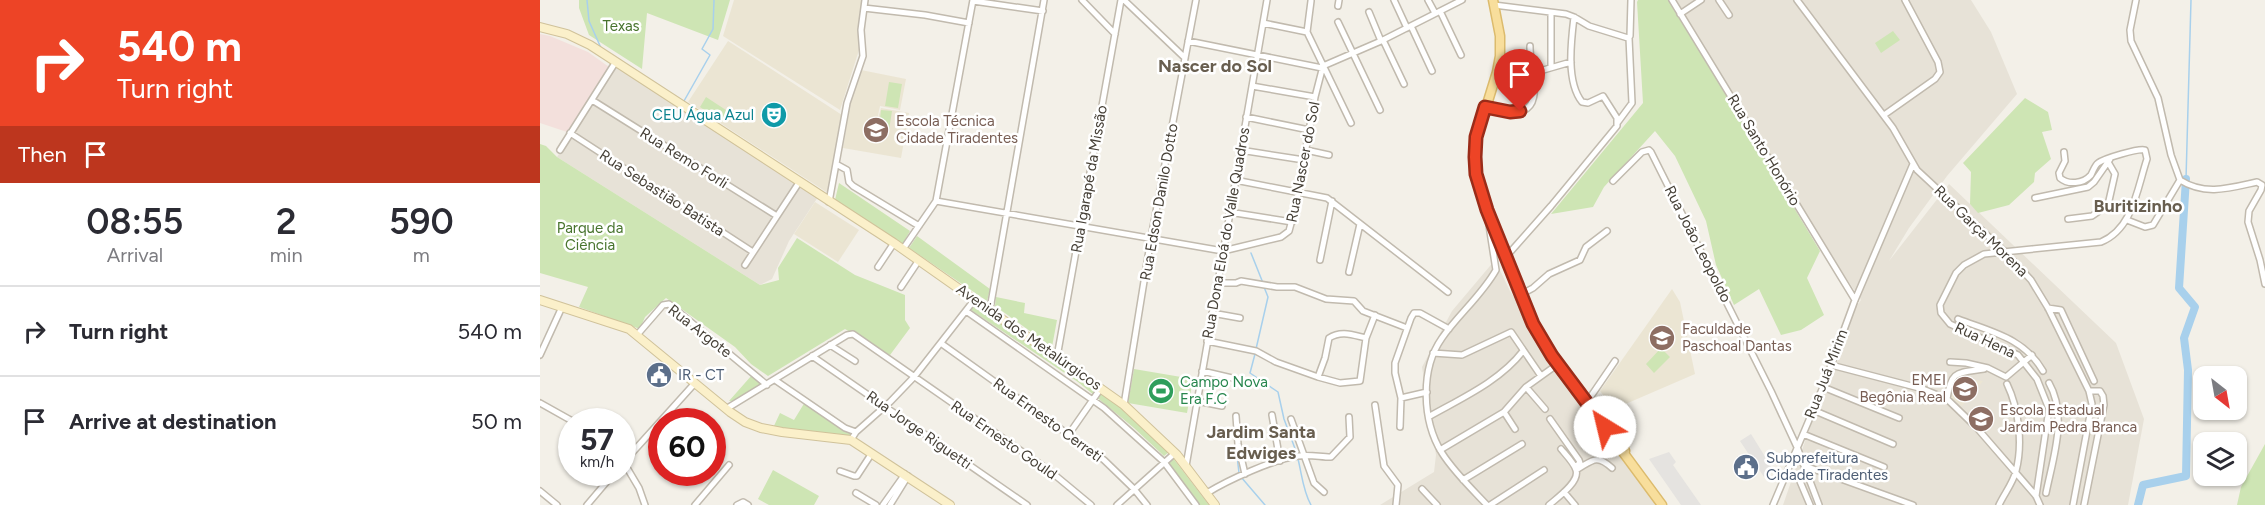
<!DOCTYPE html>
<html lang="en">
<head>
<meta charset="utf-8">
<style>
  body { margin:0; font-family:Figtree,sans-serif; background:#f2f2f3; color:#2b2b33; height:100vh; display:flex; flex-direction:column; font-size:22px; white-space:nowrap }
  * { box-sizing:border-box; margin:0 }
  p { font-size:20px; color:#7c7c81 }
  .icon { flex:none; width:33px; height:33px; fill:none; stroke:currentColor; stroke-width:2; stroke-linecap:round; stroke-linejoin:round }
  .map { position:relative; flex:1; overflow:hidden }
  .drawer { display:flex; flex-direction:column; background:#fff; width:540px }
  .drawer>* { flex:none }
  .guide { background:#ed4426; color:#fff; overflow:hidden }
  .needle { width:39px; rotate:149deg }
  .controls { position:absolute; left:1653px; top:366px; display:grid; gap:12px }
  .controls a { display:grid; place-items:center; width:54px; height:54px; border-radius:12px; background:#fff; box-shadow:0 2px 4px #0004; font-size:30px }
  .speed { position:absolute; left:18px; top:408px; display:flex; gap:12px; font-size:30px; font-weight:700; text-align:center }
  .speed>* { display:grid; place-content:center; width:78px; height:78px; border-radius:50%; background:#fff; box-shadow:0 2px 4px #0004; line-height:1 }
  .speed small { font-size:15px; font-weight:400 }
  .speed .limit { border:9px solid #d22; background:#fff; color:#111 }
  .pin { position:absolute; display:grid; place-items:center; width:51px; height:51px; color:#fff; margin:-62px -26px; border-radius:50% 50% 50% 0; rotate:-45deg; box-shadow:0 0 6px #0007 }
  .pin .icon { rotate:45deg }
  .me { position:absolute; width:66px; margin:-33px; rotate:324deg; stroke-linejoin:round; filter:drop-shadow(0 0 4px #0008) }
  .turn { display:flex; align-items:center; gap:21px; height:126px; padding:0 18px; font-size:27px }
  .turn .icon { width:78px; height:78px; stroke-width:2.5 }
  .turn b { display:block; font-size:42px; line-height:51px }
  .then { display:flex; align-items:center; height:57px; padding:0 18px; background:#0003; gap:12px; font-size:22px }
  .eta { display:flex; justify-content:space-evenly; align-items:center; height:102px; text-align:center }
  .eta b { font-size:36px; font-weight:600; line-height:42px }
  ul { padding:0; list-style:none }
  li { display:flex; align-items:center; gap:18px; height:90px; padding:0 18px; border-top:2px solid #e1e1e2 }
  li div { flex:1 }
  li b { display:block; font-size:22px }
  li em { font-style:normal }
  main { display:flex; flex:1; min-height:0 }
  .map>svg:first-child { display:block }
</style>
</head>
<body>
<main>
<section class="drawer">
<div class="guide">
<div class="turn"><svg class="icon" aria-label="right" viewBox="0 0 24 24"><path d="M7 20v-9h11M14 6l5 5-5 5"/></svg><div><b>540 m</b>Turn right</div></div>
<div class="then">Then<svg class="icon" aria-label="arrive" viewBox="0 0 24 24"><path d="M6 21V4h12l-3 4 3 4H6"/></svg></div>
</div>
<div class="eta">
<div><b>08:55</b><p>Arrival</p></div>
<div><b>2</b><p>min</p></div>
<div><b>590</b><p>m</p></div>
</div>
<ul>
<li><svg class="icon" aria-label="right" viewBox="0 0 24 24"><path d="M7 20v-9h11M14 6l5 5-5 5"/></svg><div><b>Turn right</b></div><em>540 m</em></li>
<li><svg class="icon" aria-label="arrive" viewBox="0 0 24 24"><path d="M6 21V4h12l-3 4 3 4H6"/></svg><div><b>Arrive at destination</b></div><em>50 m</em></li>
</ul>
</section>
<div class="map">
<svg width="1725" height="505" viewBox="0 0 1725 505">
  <rect width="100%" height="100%" fill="#f3f0e8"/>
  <!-- residential -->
  <path fill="#e7e2d7" d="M1132,0H1431L1451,32L1477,94L1407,176L1369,228L1349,261L1409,184L1576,343L1604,419L1588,505H1243L1307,320L1321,300L1262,213Z
    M77,66L278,197L249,241L232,279L220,285L17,157Z
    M955,260L970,291L1030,384L1123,505H840L894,472L896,455L882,367L912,311Z"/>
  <!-- education -->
  <path fill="#ebe5d3" d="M194,0H323L319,50L300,110L183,36Z
    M188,41L302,115L288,193L148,102Z
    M321,70L366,79L360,110L340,106L336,125L341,108L369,113L361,158L303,148L312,94Z
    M275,202L319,230L298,262L254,234Z
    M1132,289L1140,302L1155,374L1074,409L1060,391Z
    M1423,378L1443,381L1422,406L1411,398L1417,380Z"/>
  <!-- medical -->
  <path fill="#f3e0dc" d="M0,34L10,36L48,52L69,67L27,132L0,123Z"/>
  <!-- green -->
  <path fill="#cee5b4" d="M39,0H190L178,40L107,13L102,69L49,35L39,8Z
    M1098,0H1129L1280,251L1267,278L1284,315L1261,330L1241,335L1219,289L1194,305L1176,265L1166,221L1135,156L1115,131L1064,187L1053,207L1011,214L1103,103L1097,2Z
    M1353,31L1360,40L1341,53L1335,43Z
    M349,82L362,84L358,108L345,106Z
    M166,97L189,112L182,122L160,107Z
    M1485,98L1508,112L1512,130L1502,132L1511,159L1495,173L1494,182L1469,205L1438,213L1430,204L1431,172L1423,163Z
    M341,110L352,111L349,130L339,128Z
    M0,144L6,146L17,157L220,285L239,280L238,268L257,238L315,275L365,295V320L370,328L350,355L305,329L228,376L211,364L195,347L126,298L105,317L100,329L39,307L48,287L0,273Z
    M299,183L370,231L362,245L295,200Z
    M377,236L450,289L447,301L369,248Z
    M456,297L485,303L484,313L517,320L512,347L455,306Z
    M435,304L589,413L629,452L624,456L594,428L538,382L431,310Z
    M1121,348L1130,357L1114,373L1106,364Z
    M594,369L653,379L647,413L588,403Z
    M212,375L221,382L220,385L195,401H189Z
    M265,402L314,432L311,438L233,428L240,413L254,420Z
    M1725,444V505H1697L1701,487Z
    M633,458L669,505H659L628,462Z
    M233,470L279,496L274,505H229L218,499Z"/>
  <!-- parking -->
  <path fill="#e5e3e0" d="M1211,434L1234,471L1224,477L1200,441Z
    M1129,452L1136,462L1133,465L1161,505H1141L1109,459Z"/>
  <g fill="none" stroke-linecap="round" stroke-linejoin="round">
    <!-- stream -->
    <path stroke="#a8d0ec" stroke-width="1.5" d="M47,0L49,21L61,48
      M144,101L170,55L162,49L173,29L174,0
      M1646,179L1651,0
      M711,253L723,283
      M716,349L728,297L724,287
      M715,354L710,373L738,392L744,419L757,454
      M695,438L699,473
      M758,459C762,475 763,491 771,505
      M701,477L725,505"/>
    <!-- river -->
    <path stroke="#a8d0ec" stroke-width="8" d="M1598,505L1603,485L1646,476L1648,370L1644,338L1655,307L1639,288L1646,179"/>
    <!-- street casing -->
    <g stroke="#c1baae" stroke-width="8">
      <path id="street" d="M542,0L575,34
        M584,0L645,58
        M854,0L867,28
        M888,0L895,13
        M1132,0L1315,300
        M1179,0L1189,15
        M1257,0L1353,128L1377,170L1464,251L1491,280L1508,308L1549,391L1552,404L1533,505
        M1596,0L1590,30L1591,41L1618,98L1631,155L1640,180C1665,196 1690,188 1717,182L1722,185L1721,190L1709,211L1708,222L1720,260L1725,284
        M433,1L503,11
        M771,1L767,32L811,123
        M954,5L1026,14L1034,17L1049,26L1088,38L1090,36L1091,0
        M798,6L799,0
        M324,8L385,15L429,23
        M900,11L921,55
        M829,12L841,41
        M1140,14L1161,0
        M798,22L840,110
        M723,23L767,32
        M871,26L892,71
        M843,40L864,84
        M648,41L782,68
        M1011,67V13
        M993,73L1031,62
        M712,86L775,97
        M52,100L237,216
        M945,107C954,109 964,112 974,112C1008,112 989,66 990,46
        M1344,115L1395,79L1400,72L1398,62L1365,0
        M706,117L769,130
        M1078,122L1092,103L1089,38
        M30,133L213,252
        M20,150L75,63
        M700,150L764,160
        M766,150L789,155
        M296,164L307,170L309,182L313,186L379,226
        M695,180L787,198L908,292
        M1073,181L1102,152L1109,150L1111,152L1231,391L1257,447L1279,505
        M1495,198L1548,187L1554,182L1570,159
        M396,201L683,251L741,237L749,231L756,205L775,97L783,66L841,41L922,0
        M289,202L307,103L323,56L321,30L325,0
        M689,212L752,222
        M1528,219L1552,216L1568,205L1575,174L1568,162
        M1587,220L1605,227L1613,225L1640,180
        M363,249L396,201L433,0
        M965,258L1011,206L1077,126V118L1063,96L1048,103L1042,102C1026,82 1031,42 1034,17
        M780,260L792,201
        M205,265L260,181
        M338,267L354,243
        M809,272L820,224
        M677,283H696L701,281L737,287H755L786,299L814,301L823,311L867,328
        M361,287L379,260
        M980,295L993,288L1009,274L1040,260L1046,247L1067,231
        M1508,308L1521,310L1554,381
        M450,309L504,0
        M426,311L564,408L624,462L656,505
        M672,313L700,318
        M1418,319C1452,332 1484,338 1503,371
        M97,335L123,305L129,304L227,385
        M667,341L716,351L736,362L778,377L785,358L789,338C801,330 813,335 826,338L835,315
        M402,344L564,460L594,489L607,505
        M290,345L315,361
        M893,353L922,355L971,332L1001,376
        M0,355L22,307
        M272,356L487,505
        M517,357L581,0
        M1410,362L1426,363L1448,368L1466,377L1492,355
        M1291,365L1383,389L1407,399L1437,428L1496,496L1500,505
        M662,371L692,378
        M778,377L800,383L820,381L826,338
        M235,380L305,428L316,432
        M986,387L1005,409
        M1283,387L1359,418
        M861,398L887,392
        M1407,399C1411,370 1417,373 1444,369
        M657,401L682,406
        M1047,402L1075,361
        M0,403L34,422
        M584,405L611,238L656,0
        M835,405L844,466L858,485L856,505
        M186,409L307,335L313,334L510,471L551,505
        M1273,410L1353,444
        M964,412L975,429
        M732,415L740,461
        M696,416L698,444L705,474
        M890,416C922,398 960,381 983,351
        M751,419L774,483L784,492
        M1010,419L1039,460L1040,463L1035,467
        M860,427L861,398L855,373V363L871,318L874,313H880L909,329
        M529,434L561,388
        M1263,434L1344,467
        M311,440L316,432L350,402L374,377L435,299
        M900,450L964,412L986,387L1018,364
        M83,461L99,488L105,505
        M82,464L155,383
        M646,466L727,0
        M1265,466L1373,505
        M1036,470C1052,461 1056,453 1072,468
        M300,471L314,476H317L332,453
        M1259,479L1270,505
        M923,480L982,444
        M882,489L897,505
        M0,491L17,505
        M1024,492L1035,505
        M316,493L336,505
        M667,493C688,480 734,459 758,456C770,454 780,457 791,457L810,437L809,417
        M1506,493C1513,458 1528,416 1509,383
        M1496,496L1509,409L1497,379L1478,355L1410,324L1401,313L1400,305L1416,273L1424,265L1444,254L1561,242C1593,229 1597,189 1607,159L1605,150C1599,148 1565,158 1558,163C1555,165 1553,171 1551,175C1543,184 1528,185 1520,178L1519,173L1525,161L1524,152
        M47,505L75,472
        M155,505L189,465
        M197,505L203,502L208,505
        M343,505L365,474
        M350,505L368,476
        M577,505L635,453
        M947,505C931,488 914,472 902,453C882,421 880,369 902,338C918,315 942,295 956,270L948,219
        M950,505L1004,470
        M1009,505C1017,498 1040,482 1036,470C1034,463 1026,455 1021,449
        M1233,505L1283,387L1315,300L1373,164
        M1459,505C1464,494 1473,483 1476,471C1483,444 1479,409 1467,384
        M1544,505L1564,405L1563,396L1560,391H1549"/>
    </g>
    <!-- secondary casing -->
    <g stroke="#d0c29a" stroke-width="10">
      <path id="secondary" d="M0,27L27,34L50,45L354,243L584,405L637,455L675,505
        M0,300L89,329L190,412L205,422L221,428L242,432L311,440L410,505"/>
    </g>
    <!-- primary casing -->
    <g stroke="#dcbb6d" stroke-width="11">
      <path id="primary" d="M953,0L960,36V56L957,72L935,143V166L939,186L980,295L993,324L1012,356L1122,505
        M1065,427L1071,424L1074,425L1085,451"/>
    </g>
    <!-- street -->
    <use href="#street" stroke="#fff" stroke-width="5"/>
    <!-- secondary -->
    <use href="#secondary" stroke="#fbf0ca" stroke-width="8"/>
    <!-- primary -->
    <use href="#primary" stroke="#f8de9c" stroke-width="8"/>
  </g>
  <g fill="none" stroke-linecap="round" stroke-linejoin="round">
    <!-- route casing -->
    <g stroke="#9a2c19" stroke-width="15">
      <path id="route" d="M980,111L970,112L945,107L936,137L935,157L936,174L947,210L993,324L1012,356L1065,427"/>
    </g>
    <!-- route -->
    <use href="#route" stroke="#ed4426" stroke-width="10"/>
  </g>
  <!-- icons -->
  <defs>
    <g id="theatre-disc" transform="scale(1.35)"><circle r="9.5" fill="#0f9aa8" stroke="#fff"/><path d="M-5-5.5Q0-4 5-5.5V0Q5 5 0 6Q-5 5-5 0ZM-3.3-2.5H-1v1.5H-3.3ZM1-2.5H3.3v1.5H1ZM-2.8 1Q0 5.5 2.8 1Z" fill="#fff"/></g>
    <g id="university-disc" transform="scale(1.35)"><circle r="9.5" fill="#8d6e63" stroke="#fff"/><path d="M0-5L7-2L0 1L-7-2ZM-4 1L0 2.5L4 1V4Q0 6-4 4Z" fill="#fff"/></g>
    <g id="civic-disc" transform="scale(1.35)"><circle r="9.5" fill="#5c6f8a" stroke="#fff"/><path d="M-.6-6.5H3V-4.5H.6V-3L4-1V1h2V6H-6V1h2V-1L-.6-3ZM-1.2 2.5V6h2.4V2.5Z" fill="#fff"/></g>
    <g id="school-disc" transform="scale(1.35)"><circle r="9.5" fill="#8d6e63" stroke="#fff"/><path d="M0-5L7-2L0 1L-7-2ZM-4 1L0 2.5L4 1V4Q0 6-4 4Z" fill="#fff"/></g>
    <g id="stadium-disc" transform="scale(1.35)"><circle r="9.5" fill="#2e9e5b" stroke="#fff"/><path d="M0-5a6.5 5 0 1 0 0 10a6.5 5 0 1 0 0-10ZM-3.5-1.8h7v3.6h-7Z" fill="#fff"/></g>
  </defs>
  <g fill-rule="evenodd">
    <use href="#theatre-disc" x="234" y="115"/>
    <use href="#university-disc" x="336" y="130"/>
    <use href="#university-disc" x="1122" y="338"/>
    <use href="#civic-disc" x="119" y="375"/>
    <use href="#school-disc" x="1425" y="389"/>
    <use href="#stadium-disc" x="621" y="391"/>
    <use href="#school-disc" x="1441" y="419"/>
    <use href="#civic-disc" x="1206" y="467"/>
  </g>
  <g text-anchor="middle" stroke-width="5" stroke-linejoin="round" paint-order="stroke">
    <!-- park labels -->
    <g font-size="15" fill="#48742e" stroke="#fff">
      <text x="81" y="31">Texas</text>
      <text x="50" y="233">Parque da<tspan x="50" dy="17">Ciência</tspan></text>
    </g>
    <!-- culture labels -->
    <g font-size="15" fill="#0d838f" stroke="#fff" text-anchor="end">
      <text x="214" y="120">CEU Água Azul</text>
    </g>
    <!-- education labels -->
    <g font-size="15" fill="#785e54" stroke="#fff" text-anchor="start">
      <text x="356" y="126">Escola Técnica<tspan x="356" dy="17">Cidade Tiradentes</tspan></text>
      <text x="1142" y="334">Faculdade<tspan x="1142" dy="17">Paschoal Dantas</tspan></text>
      <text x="1406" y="385" text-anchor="end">EMEI<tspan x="1406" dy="17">Begônia Real</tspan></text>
      <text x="1460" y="415">Escola Estadual<tspan x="1460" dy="17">Jardim Pedra Branca</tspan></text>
    </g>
    <!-- street labels -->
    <g font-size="15" fill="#464037" stroke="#fff">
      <text transform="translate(1224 150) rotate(59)" y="5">Rua Santo Honório</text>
      <text transform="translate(144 158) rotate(32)" y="5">Rua Remo Forli</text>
      <text transform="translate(763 162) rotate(-79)" y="5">Rua Nascer do Sol</text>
      <text transform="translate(549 179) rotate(-80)" y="5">Rua Igarapé da Missão</text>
      <text transform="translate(122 193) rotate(33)" y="5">Rua Sebastião Batista</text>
      <text transform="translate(619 202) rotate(-80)" y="5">Rua Edson Danilo Dotto</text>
      <text transform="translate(1441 231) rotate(44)" y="5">Rua Garça Morena</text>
      <text transform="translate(686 233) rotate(-80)" y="5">Rua Dona Eloá do Valle Quadros</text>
      <text transform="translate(1158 244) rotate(63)" y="5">Rua João Leopoldo</text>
      <text transform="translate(160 331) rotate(38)" y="5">Rua Argote</text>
      <text transform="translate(489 337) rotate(35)" y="5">Avenida dos Metalúrgicos</text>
      <text transform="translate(1445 340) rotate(25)" y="5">Rua Hena</text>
      <text transform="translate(1286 374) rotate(-69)" y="5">Rua Juá Mirim</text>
      <text transform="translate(508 420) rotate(36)" y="5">Rua Ernesto Cerreti</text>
      <text transform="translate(379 430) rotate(35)" y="5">Rua Jorge Riguetti</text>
      <text transform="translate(464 440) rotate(35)" y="5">Rua Ernesto Gould</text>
    </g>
    <!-- service labels -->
    <g font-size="15" fill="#4e5e75" stroke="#fff" text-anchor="start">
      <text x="138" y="380">IR - CT</text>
      <text x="1226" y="463">Subprefeitura<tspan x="1226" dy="17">Cidade Tiradentes</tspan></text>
    </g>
    <!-- leisure labels -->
    <g font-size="15" fill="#27864d" stroke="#fff" text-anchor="start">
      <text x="640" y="387">Campo Nova<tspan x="640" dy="17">Era F.C</tspan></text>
    </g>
    <!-- quarter labels -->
    <g font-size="18" font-weight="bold" fill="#685e4f" stroke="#fff">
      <text x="675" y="72">Nascer do Sol</text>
      <text x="1598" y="212">Buritizinho</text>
      <text x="721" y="438">Jardim Santa<tspan x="721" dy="21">Edwiges</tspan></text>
    </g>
  </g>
</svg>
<div class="controls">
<a><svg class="needle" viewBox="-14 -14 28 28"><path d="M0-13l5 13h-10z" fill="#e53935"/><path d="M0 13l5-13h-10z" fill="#7c7c81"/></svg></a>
<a><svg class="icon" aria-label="layers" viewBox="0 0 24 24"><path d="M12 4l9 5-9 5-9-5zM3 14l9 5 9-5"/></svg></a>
</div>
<div class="speed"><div>57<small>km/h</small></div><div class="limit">60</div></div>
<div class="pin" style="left:980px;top:111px;background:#d93025"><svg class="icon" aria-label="arrive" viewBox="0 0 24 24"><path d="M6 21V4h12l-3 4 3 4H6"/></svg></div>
<svg class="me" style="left:1065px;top:427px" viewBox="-20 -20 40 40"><circle r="19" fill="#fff"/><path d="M0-13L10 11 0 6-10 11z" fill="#ed4426"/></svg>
</div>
</main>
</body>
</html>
